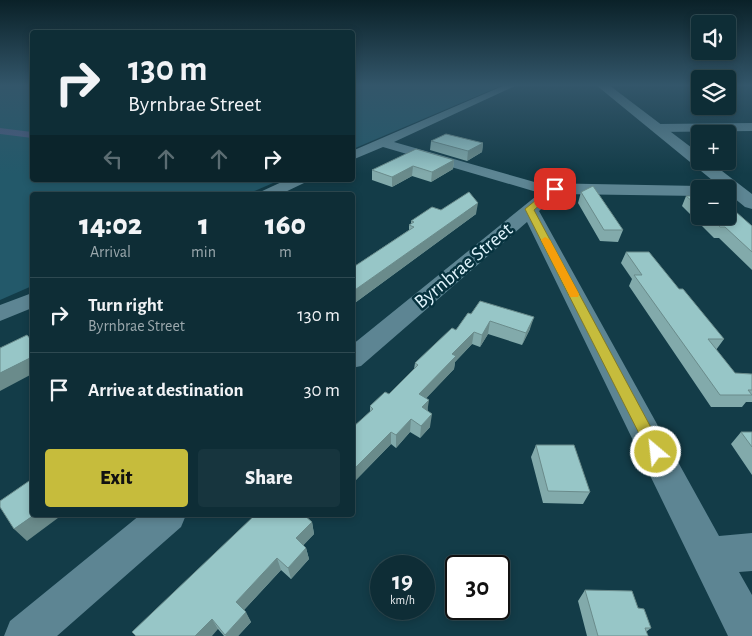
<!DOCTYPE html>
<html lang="en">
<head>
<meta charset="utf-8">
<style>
  body { margin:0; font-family:"Alegreya Sans",sans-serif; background:#17353e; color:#f1f3f6; height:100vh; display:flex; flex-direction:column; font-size:19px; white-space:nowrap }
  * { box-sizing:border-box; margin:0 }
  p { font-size:16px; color:#9ba8ad }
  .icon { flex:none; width:28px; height:28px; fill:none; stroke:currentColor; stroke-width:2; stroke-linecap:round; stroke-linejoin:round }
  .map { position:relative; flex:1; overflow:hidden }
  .sheet { position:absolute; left:30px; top:192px; width:325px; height:325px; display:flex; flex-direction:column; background:#0e2d36; border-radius:5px; box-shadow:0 2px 8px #0003,0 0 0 1px #2e4951 }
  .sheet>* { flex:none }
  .top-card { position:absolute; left:30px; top:30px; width:325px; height:152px; border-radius:5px; box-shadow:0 2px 8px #0003,0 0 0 1px #2e4951; background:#0e2d36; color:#f1f3f6; overflow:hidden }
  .buttons { position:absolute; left:691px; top:15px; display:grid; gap:10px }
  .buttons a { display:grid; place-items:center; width:45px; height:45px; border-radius:5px; background:#0e2d36; box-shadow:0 2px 8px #0003,0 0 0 1px #2e4951; font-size:25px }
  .speed { position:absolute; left:370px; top:555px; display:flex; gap:10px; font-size:25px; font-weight:700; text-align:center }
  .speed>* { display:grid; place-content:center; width:65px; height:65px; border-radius:50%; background:#0e2d36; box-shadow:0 2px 8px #0003,0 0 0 1px #2e4951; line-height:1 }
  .speed small { font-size:12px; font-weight:400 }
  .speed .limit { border:2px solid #111; border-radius:8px; background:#fff; color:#111 }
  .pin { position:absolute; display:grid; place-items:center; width:42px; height:42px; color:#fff; margin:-21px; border-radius:10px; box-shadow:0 2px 8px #0006 }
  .me { position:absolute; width:55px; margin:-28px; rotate:332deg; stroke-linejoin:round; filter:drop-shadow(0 0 4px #0008) }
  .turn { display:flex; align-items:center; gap:18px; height:105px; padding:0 15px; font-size:22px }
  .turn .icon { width:65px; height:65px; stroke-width:2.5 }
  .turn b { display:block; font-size:35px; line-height:42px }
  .lanes { display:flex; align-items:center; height:48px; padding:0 15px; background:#0003; justify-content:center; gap:25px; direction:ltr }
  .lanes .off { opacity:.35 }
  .eta { display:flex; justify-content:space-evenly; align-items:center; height:85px; text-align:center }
  .eta b { font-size:30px; font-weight:800; line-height:35px }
  .action { display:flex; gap:10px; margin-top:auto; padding:10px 15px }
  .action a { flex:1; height:58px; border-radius:5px; background:#c6bc3c; color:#111; font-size:20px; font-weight:800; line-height:58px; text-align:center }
  .action a+a { background:#17353e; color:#f1f3f6 }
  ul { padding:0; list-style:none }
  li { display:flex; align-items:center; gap:15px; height:75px; padding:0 15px; border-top:1px solid #2e4951 }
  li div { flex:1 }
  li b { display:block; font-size:19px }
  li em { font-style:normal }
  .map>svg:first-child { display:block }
</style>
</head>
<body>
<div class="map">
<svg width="752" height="636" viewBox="0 0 752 636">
  <rect width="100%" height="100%" fill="#133c48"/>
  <!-- green -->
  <path fill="#23596a" d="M0,85H32V180H280L245,195H32V286L0,300Z
    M353,85H503L353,149Z"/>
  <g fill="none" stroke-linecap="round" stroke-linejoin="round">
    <!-- canal -->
    <path fill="#4d5b81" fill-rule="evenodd" d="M0,128L32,132V138L0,134Z"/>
    <!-- minor -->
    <path fill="#5d8593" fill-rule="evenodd" d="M505,85H517L394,142L538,183L700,186L707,189H700V196L559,194L539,211L719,536L752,533V571L739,572L752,595V636H728L527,222L361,366L352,368V345L540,193L383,147L352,160V151Z
      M752,123V131L658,132L652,128L658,124Z
      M286,180H307L304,183L279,195H258L260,192Z
      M32,293V308L0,321V305Z
      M140,515H186L181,527L57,636H4L10,621Z"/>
    <!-- secondary -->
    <path fill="#5d8593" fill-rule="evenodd" d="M596,85H609L700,154V161H709L752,194V209L745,207L728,193V189H723Z"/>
  </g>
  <!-- wall -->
  <path fill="#82aaab" d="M431,141L483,143L482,152L467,161L430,150Z
    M454,160L453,169L431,182L412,176L392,187L372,180V170Z
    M581,192L623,230L618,242L600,241L578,203Z
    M686,196H700V216H728L752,226V270L719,238H714L682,206Z
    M441,210L476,214L352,305V268L409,230V225L411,224V221Z
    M626,252L679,289L724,339L716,350L735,373L752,374V402H746L742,407H711L629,286L632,279L621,263Z
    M468,313L530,329L522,345L488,334L480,347L472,344L455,362L454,369L426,398L430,427L420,438L410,432L396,448L391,444L352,484V428L370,412V406L389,394L414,369L415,363L456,330Z
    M741,432H752V475L731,444Z
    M536,445L590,492L583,504L543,503L531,457Z
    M312,522L314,534L303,545L306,548L309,559L291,579L281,570L244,610L251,622L238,636H224L218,629L136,636Z
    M585,590L638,608L651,628L646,632L648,636H587L578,601Z"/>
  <!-- shaded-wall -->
  <path fill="#6a8b8b" d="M483,143L482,152L467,161L468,151Z
    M454,160L453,169L431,182L432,172Z
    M413,166L412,176L392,187V177Z
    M478,203L476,214L352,305V292Z
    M534,317L530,329L522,345L526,333Z
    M490,321L488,334L480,347L482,335Z
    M474,332L472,344L455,362L454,369L418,407L419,394L452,354Z
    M32,357V374L0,391V373Z
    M429,400L427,413L422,407Z
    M432,414L430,427L420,438L421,426Z
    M411,419L410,432L396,448V435Z
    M391,432V444L352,484V471Z
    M34,515H62L27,541L14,529Z
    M312,522L314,534L299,550L296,538Z
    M306,548L309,559L291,579L288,568Z
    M277,558L281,570L242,612L236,602Z
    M246,612L251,622L238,636H226L225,635Z
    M212,619L218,629L212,636H195Z"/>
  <!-- building -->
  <path fill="#97c6c7" stroke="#6a8b8b" d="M446,134L483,143L468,151L431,141Z
    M416,149L454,160L432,172L413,166L392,177L372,170Z
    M593,186L623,230H604L581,192Z
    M469,192L478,203L352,292V268L414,227L409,225L414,222L411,221L432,207L441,210Z
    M686,196H700V208Z
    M728,205L752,226V252L725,227H720L709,216H728Z
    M626,252H649L679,289H683L724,339H708L735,373L751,374H752V390H748L752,395H720L634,275H642Z
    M480,301L534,317L526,333L490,321L482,335L474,332L452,354L456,356L419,394L429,400L422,407L432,414L421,426L411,419L396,435L391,432L352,471V428L373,409L370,406L385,392L389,394L418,365L415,363L434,345L452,328L456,330L468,313L471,314Z
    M27,335L32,341V357L0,373V348Z
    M741,432H752V447Z
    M536,445H574L590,492L548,491Z
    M32,479V515H34L14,529L0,507V501Z
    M255,515H304L312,522L296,538L306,548L288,568L277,558L236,602L246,612L225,635L212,619L195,636H136L132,632Z
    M585,590L632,591L638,608L644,609L651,628H645L648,636H598Z"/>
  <!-- sky -->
  <linearGradient id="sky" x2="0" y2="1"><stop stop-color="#0a2128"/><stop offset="0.49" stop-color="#33566a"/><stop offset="1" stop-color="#33566a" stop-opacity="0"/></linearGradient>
  <rect width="752" height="174" fill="url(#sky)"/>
  <!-- route -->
  <path fill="#c6bc3c" stroke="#817a27" d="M552,187L558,189L534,210L662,448L664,452L662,457L656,459L651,457L525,209Z"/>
  <!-- slow -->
  <path fill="#f59e0b" d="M545,237L550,240L579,294L578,297H570L569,294L541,240Z"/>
  <g text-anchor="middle" stroke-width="5" stroke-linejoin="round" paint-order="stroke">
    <!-- street labels -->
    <g font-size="20" fill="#dff4fc" stroke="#06323e">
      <text transform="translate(463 265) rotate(-40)" y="7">Byrnbrae Street</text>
    </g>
  </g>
</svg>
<div class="buttons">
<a><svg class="icon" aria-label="sound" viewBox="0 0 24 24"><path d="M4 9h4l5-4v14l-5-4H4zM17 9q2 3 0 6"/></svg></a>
<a><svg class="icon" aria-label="layers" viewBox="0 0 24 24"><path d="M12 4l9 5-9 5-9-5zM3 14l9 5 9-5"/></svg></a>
<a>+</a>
<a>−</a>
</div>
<div class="speed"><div>19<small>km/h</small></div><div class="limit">30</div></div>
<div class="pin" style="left:555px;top:189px;background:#d93025"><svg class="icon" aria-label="arrive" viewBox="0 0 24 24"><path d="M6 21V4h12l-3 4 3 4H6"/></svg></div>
<svg class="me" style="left:656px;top:452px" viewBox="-20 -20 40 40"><circle r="17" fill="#c6bc3c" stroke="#fff" stroke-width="3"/><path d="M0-11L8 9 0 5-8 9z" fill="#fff"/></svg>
<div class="top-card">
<div class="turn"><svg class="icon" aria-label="right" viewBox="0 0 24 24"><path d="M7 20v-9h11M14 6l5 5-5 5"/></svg><div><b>130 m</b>Byrnbrae Street</div></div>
<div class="lanes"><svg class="icon off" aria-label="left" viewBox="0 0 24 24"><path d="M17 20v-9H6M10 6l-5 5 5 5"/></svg><svg class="icon off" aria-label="ahead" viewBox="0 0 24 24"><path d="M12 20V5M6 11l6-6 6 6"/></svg><svg class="icon off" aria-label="ahead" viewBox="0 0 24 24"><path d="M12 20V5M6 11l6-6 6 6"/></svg><svg class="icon" aria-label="right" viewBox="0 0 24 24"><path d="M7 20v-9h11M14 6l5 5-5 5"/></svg></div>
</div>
<section class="sheet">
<div class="eta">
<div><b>14:02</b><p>Arrival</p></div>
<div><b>1</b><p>min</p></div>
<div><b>160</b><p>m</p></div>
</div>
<ul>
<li><svg class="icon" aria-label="right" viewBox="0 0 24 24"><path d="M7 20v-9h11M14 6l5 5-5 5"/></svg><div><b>Turn right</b><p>Byrnbrae Street</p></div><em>130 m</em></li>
<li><svg class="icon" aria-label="arrive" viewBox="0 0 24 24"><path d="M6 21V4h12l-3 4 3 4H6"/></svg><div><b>Arrive at destination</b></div><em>30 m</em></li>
</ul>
<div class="action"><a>Exit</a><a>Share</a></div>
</section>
</div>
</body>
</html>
